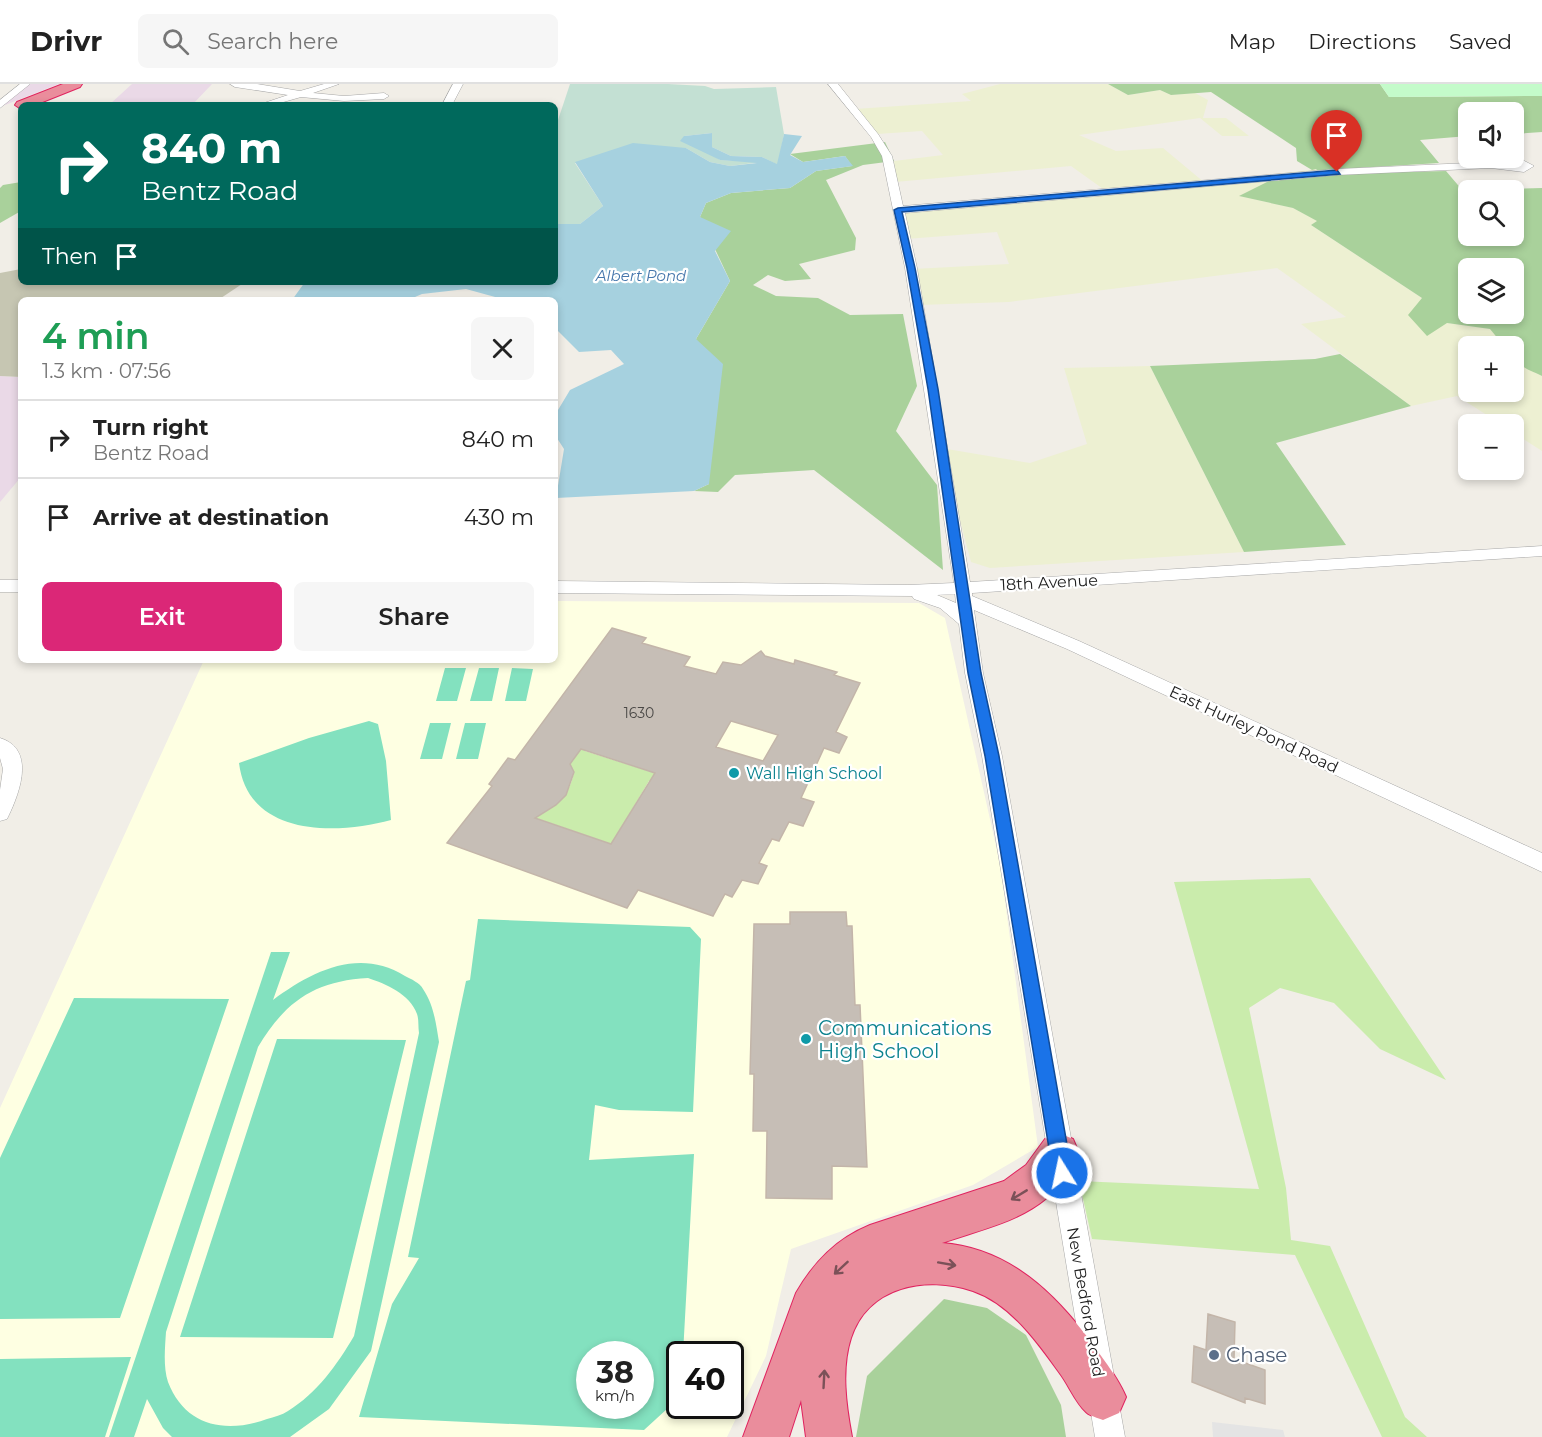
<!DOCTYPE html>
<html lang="en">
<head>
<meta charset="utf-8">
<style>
  body { margin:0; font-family:Montserrat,sans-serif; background:#f6f6f6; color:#222; height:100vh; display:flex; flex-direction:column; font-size:22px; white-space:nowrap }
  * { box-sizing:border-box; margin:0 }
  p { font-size:20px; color:#767676 }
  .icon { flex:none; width:33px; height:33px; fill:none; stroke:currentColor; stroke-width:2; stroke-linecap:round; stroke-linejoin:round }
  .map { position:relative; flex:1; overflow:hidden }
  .details { position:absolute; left:18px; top:213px; width:540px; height:366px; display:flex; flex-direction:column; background:#fff; border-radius:9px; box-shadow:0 3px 9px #0003 }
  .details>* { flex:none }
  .guide { position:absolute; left:18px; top:18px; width:540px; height:183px; border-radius:9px; box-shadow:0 3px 9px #0003; background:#00695c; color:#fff; overflow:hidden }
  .controls { position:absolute; left:1458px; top:18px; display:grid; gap:12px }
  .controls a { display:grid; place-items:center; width:66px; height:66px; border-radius:9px; background:#fff; box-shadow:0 3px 9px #0003; font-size:30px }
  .speed { position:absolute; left:576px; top:1257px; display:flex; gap:12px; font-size:30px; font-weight:700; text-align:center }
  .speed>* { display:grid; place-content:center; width:78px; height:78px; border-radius:50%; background:#fff; box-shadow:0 3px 9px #0003; line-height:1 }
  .speed small { font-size:15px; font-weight:400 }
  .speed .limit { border:3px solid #111; border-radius:9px; background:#fff; color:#111 }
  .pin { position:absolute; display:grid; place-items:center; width:51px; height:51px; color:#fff; margin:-62px -26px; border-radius:50% 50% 50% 0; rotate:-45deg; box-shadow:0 0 6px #0007 }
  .pin .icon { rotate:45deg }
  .me { position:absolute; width:66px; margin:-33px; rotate:350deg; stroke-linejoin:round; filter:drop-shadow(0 0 4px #0008) }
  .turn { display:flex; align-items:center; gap:21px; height:126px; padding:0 24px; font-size:27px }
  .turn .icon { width:78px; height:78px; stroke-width:2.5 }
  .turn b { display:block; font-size:42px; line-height:51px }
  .then { display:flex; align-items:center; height:57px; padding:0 24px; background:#0003; gap:12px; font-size:22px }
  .round { display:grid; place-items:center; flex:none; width:63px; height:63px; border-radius:9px; background:#f6f6f6 }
  .headline { display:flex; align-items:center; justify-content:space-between; height:102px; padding:0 24px }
  h1 { font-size:36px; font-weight:600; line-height:45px; color:#1e9e55 }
  .cta { display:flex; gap:12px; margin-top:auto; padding:12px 24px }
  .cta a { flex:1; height:69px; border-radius:9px; background:#db2777; color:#fff; font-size:24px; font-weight:600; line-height:69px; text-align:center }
  .cta a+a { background:#f6f6f6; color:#222 }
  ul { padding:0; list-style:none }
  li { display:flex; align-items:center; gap:18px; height:78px; padding:0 24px; border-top:2px solid #e0e0e0 }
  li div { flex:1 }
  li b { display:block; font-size:22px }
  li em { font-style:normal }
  header { display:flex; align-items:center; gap:36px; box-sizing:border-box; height:84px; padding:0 30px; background:#fff; border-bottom:2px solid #e0e0e0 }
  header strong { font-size:28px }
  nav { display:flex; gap:33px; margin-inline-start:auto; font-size:21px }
  .search { width:420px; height:54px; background:#f6f6f6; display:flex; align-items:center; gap:15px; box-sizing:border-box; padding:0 21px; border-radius:9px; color:#767676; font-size:22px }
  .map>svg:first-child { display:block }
</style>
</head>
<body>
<header>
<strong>Drivr</strong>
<div class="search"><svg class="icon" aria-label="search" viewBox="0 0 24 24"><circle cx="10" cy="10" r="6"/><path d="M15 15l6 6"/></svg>Search here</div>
<nav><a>Map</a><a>Directions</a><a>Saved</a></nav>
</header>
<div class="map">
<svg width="1542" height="1353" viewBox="0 0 1542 1353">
  <rect width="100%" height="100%" fill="#f1eee7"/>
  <!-- industrial -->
  <path fill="#ead9e7" d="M24,0H59L0,23Z
    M132,0H212L192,21H109Z
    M0,292L21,293V393L0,418Z"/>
  <!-- education -->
  <path fill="#feffe2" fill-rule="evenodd" d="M555,517L919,519L945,534L1000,780L1038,1063L973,1101L791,1165L766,1272L727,1353H0V1024L204,576H555ZM590,1270H640V1322H590ZM680,1270H730V1322H680Z"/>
  <!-- construction -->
  <path fill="#c6c6b2" d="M21,185V198H245L218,216H21V293L0,292V189Z"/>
  <!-- farmland -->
  <path fill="#edf0d2" d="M1000,0H1108L1128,11L1160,6L1171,11L1195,9L1208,16L1203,34H1226L1249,52H1222L1200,34L1079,51L1116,67L1163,64L1205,99L1316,85L1323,92L1269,97L1240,112L1293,124L1318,137L1311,141L1422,214L1447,239L1491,245L1504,262H1468V308H1514V274L1518,280L1542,292V367L1514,349V340H1501L1457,312L1411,322L1301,240L1346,233L1277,184L1009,218L919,221L913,185L1009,180L997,148L906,155L901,127L1106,107L1071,82L895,98L894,77L943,71L922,47L877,50L855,25L971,17L962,10Z
    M1150,282L1244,468L990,484L971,478L941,364L1030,379L1087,360L1064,284Z"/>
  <!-- grass -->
  <path fill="#caecac" d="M578,651L585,667L658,690L653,698L649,697L618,749L620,763L533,733C556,721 568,716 574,688L570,680Z
    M1310,794L1446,996L1380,965L1334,919L1280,904L1249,924L1286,1104L1291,1156L1330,1162L1405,1333L1427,1353H1382L1295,1171L1092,1155L1079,1097L1259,1105L1174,798Z"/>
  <!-- forest -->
  <path fill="#a9d19b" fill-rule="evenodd" d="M1108,0H1380L1389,13L1542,12V48L1514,50V28H1468V52L1420,56L1439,79L1357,84L1364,89L1446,87L1463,107H1468V152H1514V106H1471L1542,104V292C1526,284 1514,283 1514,262H1504L1490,245L1447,239L1427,252L1408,231L1422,214L1311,141L1317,137L1293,124L1239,112L1269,97L1322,92L1316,85L1312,86L1297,77L1296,64L1211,8L1171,11L1160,6L1128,11ZM1468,184H1514V230H1468Z
    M885,58L894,77L863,81L826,96L856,154L855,166L799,180L811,195L785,197L768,191L753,201L776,212L818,214L850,231L903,230L917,302L896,347L937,401L943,486L814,386L735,391L718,408L694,407L709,400L696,255L730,197L700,133L706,119L731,109L790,104L816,87L852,82L845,72L803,78L790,70Z
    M21,98V127L0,139V104L3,101Z
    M1340,270L1411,322L1276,359L1346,461L1244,468L1150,282L1315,275Z
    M944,1215L987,1224L1026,1251L1061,1321L1066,1353H856L867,1292Z"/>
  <!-- wetland -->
  <path fill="#c3e0d3" d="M570,0H668L705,2L714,5L776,3L784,50L778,81L762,73L731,72L712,63V49L684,52L720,76L762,78L730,82L710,78L686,64L575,79L603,122L580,140H555V45Z"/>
  <!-- park -->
  <path fill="#c4fbca" d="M1380,0H1542V12L1389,13Z"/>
  <!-- pitch -->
  <path fill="#83e1bf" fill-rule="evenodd" d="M445,584H466L457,617H436Z
    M479,584H499L492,617H470Z
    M512,584L533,585L526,617H505Z
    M369,637L378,640L386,677L391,736C336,751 248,753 239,679L309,654Z
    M430,639H451L442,675H420Z
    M465,639H486L478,675H456Z
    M478,835L690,843L701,855L693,1028L619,1026L595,1021L589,1076L694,1070L683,1270H680L679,1314L644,1346L359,1333L392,1220L419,1174L408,1173L466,897L470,896ZM640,1270V1322H590V1270Z
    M271,868H290L273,916C311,888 358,863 405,892C411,895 420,899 423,905C434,921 436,940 439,958L371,1267L329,1325L290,1353H172L163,1344L147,1315L134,1353H109ZM368,894C386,900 410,910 417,930C419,935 418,943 419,949L354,1252C337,1281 317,1309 288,1327C282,1331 274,1333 267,1335C225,1350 185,1342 168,1298C163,1283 165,1263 166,1248L258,963C285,918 314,897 368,894Z
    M74,914L229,915L120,1234L0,1235V1074Z
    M277,955L406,956L333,1254L180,1253Z
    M131,1273L105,1353H0V1275Z"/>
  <!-- parking -->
  <path fill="#e4e4e4" d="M1212,1338L1283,1346L1285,1353H1213Z"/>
  <!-- water -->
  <path fill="#a6d1df" d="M712,49V63L731,72L762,73L777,80L784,50L802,52L790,71L803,78L845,72L853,82L816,87L790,104L731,109L706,119L700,133L731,147L715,167L730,197L696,255L723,280L709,400L694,407L556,414L564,365L555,351V331L570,306L624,280L611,266L579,268L555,244V216H506L466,205L422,210L408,216H292L305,198H555V140H580L603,122L575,78L633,59L686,64L710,78L730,82L757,79L720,76L680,57L684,52Z"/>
  <!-- building -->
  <path fill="#c6beb6" stroke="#c3b5a9" stroke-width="1.5" fill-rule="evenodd" d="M612,544L646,554L642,559L690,573L684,582L716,590L723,578L741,581L761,567L765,572L794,580L795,576L837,588L834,591L860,599L836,648L847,653L839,669L824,664L801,714L814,718L803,742L789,738L779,757L772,755L759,779L767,782L758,800L742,796L732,813L725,810L713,832L638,806L627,824L447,759L492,702L489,700L508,674L515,676ZM731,637L778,651L763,677L716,663ZM581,665L655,689L611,760L535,734L556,721L566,711L574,688L570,680Z
    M790,828H846L847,842H852L855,921H860L867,1083L832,1082V1115L766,1114L767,1047H753L754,990H750L754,840H790Z
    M1208,1230L1235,1238L1234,1275L1265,1286V1320L1245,1314V1319L1192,1298L1194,1262L1206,1266Z"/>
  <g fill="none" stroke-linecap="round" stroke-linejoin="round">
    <!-- minor casing -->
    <g stroke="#a7a7a7" stroke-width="1">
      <path id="minor" d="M20,0H30L0,24V16Z
        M230,0H257L300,7L324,0H339L313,9L344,12L384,9L389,12L384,15L344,17L301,13L273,21H258L288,11L235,3Z
        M453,0H463L452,21H442Z
        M828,0H838L878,50L892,72L903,122L1337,85L1491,78L1520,81L1499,74L1515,72L1534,82L1524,88L1491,84L1337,91L905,129L917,184L970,498L1542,462V472L972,509V512L1079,557L1542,769V788L1067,565L974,526L983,589L1002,672L1125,1353H1095L982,672L965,589L959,540L940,524L914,515L912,512L555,509V497L908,501L954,499L905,184L882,72L871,53ZM955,510L956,519L937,511Z
        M0,496H21V508H0Z
        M0,654C37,665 19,711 7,735L0,737V706L3,685L0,674Z"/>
    </g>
    <!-- highway casing -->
    <g stroke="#e0235f" stroke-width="2">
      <path id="highway" d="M63,0H82L80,3L35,21H21V25L15,21L17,18Z
        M1059,1049L1073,1055L1079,1069C1052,1132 1000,1139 942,1159C1009,1164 1056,1210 1094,1262C1106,1279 1118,1294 1126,1313L1119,1329L1103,1336C1098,1334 1090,1332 1086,1328C1076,1319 1069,1302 1061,1291C1038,1259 1011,1220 973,1207C926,1191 868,1202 851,1254C841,1285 846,1321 852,1353H806L801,1316L789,1353H743L796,1209C814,1178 836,1155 870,1141L1004,1097L1026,1081L1045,1055Z"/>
    </g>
    <!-- minor -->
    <use href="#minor" fill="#fff" fill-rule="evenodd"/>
    <!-- highway -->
    <use href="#highway" fill="#ea8d9c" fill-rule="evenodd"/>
  </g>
  <!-- one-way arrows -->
  <defs><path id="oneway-shaft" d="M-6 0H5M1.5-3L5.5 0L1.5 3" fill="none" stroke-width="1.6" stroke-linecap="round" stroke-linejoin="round" transform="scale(1.5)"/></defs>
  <g stroke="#7b5158">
    <use href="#oneway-shaft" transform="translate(1019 1111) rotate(149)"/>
    <use href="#oneway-shaft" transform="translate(947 1180) rotate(10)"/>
    <use href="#oneway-shaft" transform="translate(841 1184) rotate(137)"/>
    <use href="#oneway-shaft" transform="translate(824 1295) rotate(-87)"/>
  </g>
  <!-- route -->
  <path fill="#1a73e8" stroke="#114b97" stroke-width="1.5" d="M1337,86L1340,90L902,128L915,184L938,305L981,589L999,672L1072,1089L1069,1095L1062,1098L1056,1095L1053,1089L985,672L968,589L928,305L907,184L894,126L898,124Z"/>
  <!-- markers -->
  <g fill="#0f9aa8" stroke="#fff" stroke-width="2">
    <circle cx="734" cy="689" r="6"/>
    <circle cx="806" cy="955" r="6"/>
  </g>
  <circle fill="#5c6f8a" stroke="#fff" stroke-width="2" cx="1214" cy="1271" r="6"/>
  <g text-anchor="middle" stroke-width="4.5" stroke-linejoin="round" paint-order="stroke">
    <!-- number labels -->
    <g font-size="14" fill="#4a4846">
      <text x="639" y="634">1630</text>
    </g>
    <!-- far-water labels -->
    <g font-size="15" font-style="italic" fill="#4677ac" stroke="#fff">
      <text x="641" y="197">Albert Pond</text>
    </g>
    <!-- street labels -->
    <g font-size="16" fill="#202020" stroke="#fff">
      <text transform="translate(1049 498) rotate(-3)" y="6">18th Avenue</text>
      <text transform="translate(1254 645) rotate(25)" y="6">East Hurley Pond Road</text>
      <text transform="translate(1086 1218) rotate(80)" y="6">New Bedford Road</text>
    </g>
    <!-- culture labels -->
    <g font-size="16" fill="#0d838f" stroke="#fff" text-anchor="start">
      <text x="746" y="695">Wall High School</text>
    </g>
    <!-- near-culture labels -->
    <g font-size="20" fill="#0d838f" stroke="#fff" text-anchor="start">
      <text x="818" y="951">Communications<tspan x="818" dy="23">High School</tspan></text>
    </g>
    <!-- near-service labels -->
    <g font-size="20" fill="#4e5e75" stroke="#fff" text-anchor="start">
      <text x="1226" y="1278">Chase</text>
    </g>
  </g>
</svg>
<div class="controls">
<a><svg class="icon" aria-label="sound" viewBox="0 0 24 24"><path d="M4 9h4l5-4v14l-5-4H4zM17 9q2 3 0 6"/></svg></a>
<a><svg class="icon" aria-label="search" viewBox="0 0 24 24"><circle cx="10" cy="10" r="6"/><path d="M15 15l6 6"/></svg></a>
<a><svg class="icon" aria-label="layers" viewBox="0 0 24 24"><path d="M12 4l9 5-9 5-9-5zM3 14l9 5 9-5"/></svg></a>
<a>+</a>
<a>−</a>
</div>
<div class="speed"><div>38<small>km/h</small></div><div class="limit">40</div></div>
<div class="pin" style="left:1337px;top:88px;background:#d93025"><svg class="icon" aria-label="arrive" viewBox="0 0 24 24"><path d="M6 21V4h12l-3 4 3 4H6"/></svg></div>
<svg class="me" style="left:1062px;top:1089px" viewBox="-20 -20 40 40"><circle r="17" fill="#1a73e8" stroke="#fff" stroke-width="3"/><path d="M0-11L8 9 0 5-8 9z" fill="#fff"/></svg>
<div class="guide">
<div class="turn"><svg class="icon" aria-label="right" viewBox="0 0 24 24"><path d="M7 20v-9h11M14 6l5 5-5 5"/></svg><div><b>840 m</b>Bentz Road</div></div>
<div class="then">Then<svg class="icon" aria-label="arrive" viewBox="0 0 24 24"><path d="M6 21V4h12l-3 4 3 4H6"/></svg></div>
</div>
<section class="details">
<div class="headline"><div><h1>4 min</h1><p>1.3 km · 07:56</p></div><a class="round"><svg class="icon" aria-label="close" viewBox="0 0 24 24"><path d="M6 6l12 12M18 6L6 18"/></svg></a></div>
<ul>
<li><svg class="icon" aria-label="right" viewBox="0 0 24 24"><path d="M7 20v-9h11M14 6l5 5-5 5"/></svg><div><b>Turn right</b><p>Bentz Road</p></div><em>840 m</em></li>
<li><svg class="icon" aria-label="arrive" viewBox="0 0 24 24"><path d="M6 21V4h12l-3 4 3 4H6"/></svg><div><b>Arrive at destination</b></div><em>430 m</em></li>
</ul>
<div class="cta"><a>Exit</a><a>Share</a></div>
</section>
</div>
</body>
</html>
